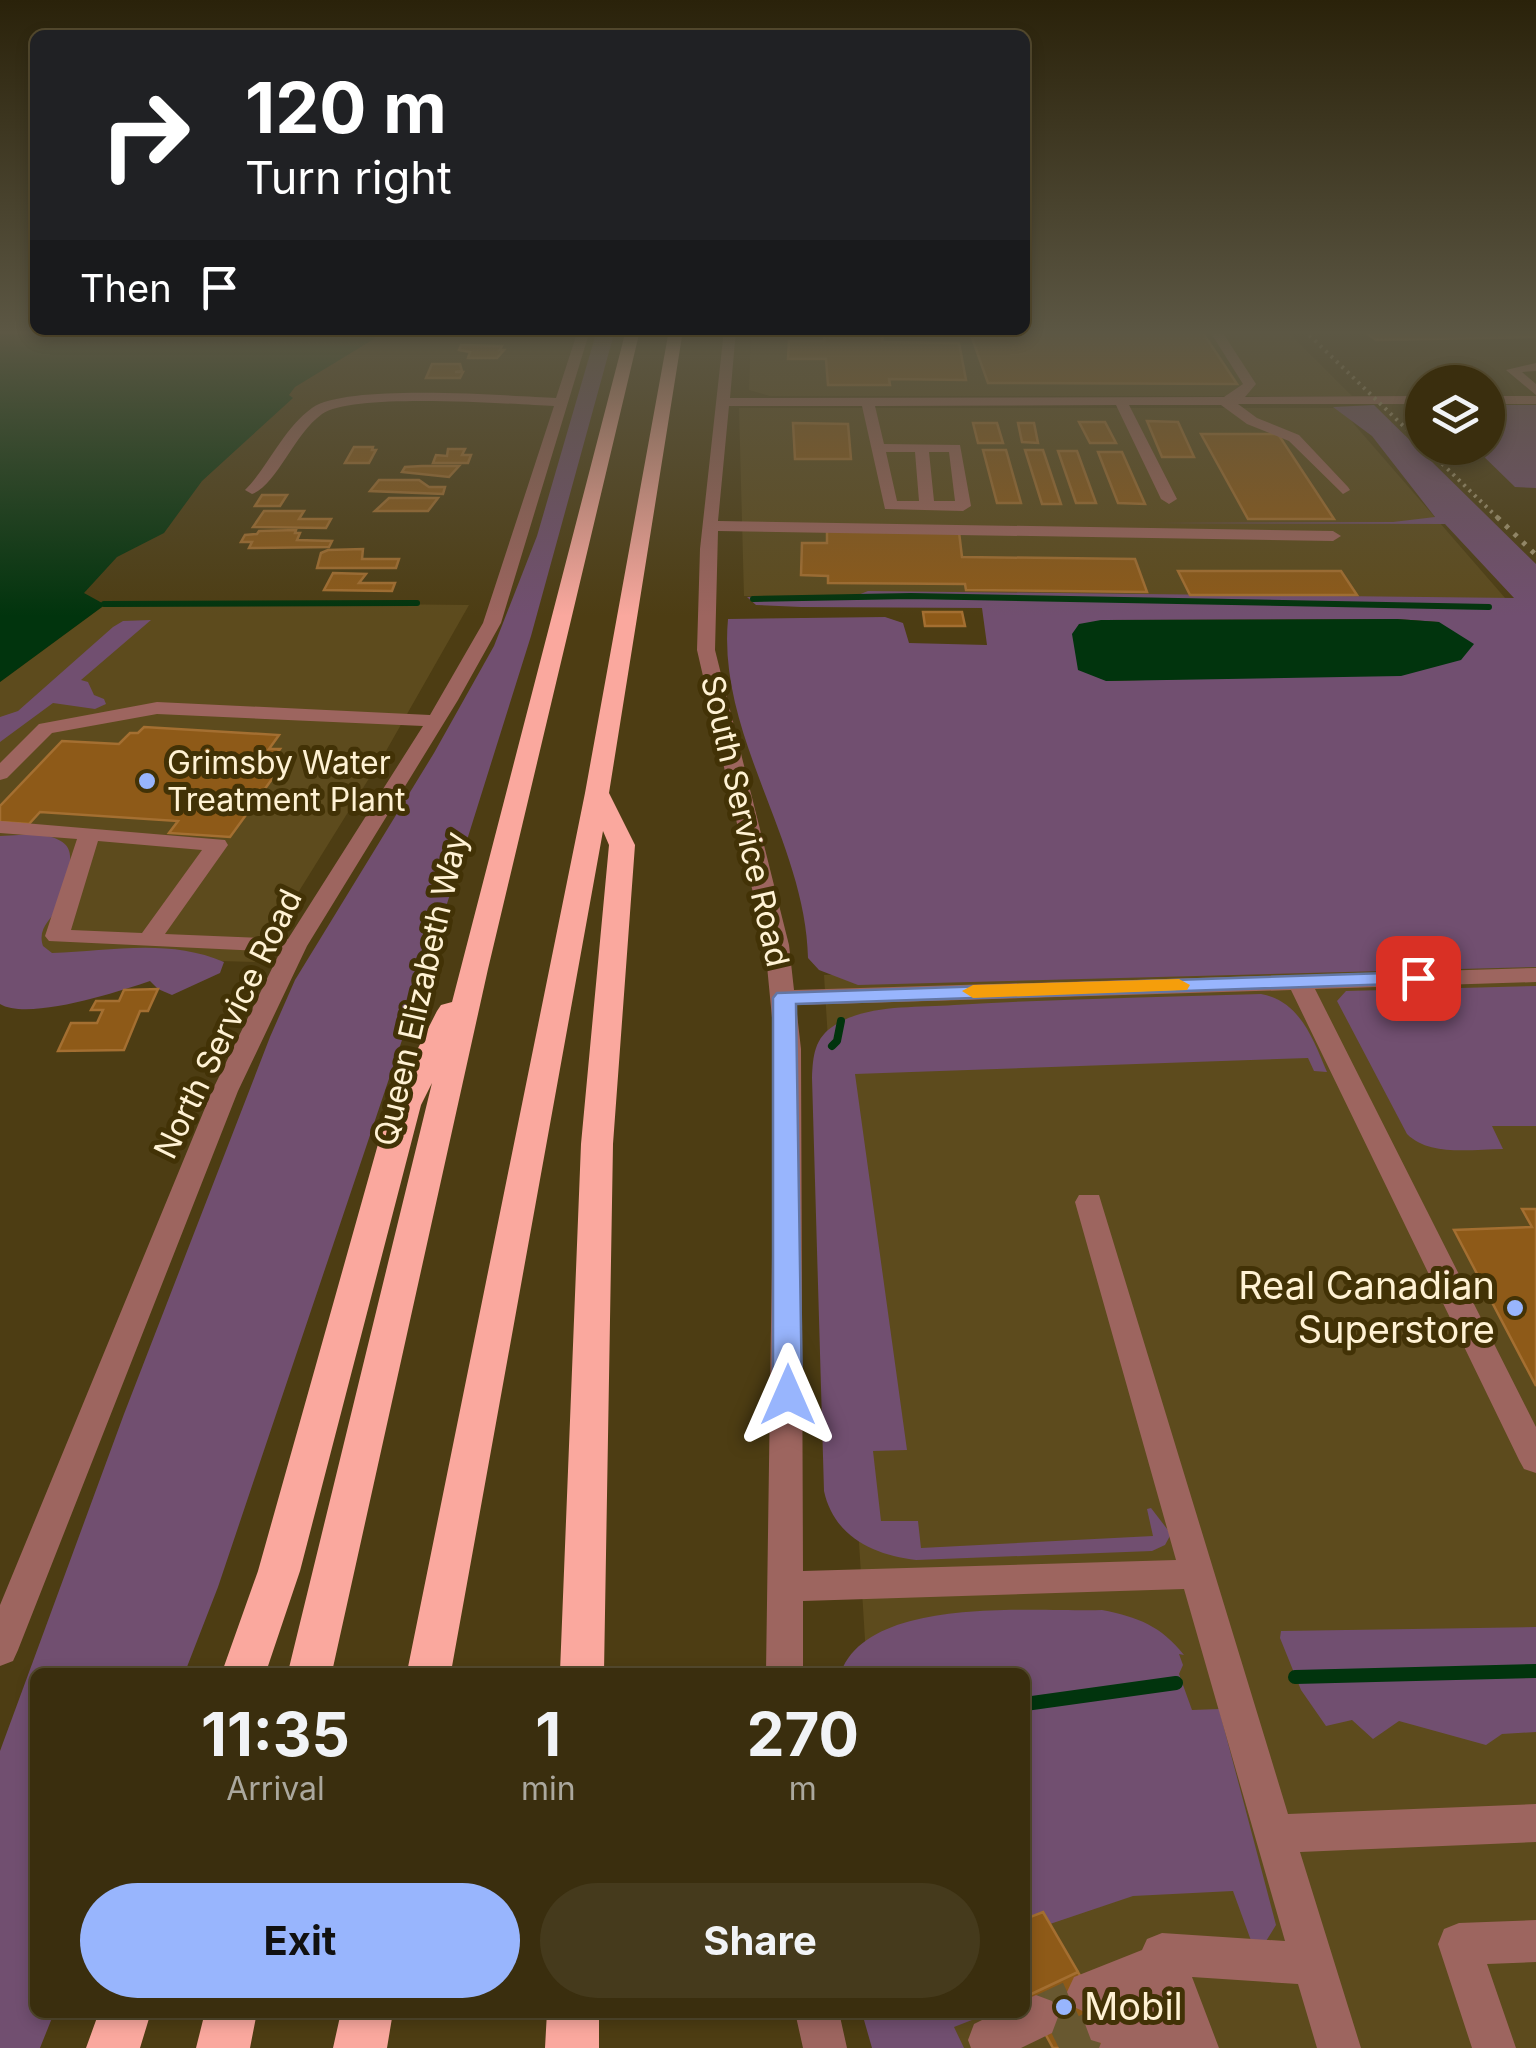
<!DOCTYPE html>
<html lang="en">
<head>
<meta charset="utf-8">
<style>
  body { margin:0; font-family:Inter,sans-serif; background:#453a1c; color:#f1f3f6; height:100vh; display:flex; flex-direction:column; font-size:38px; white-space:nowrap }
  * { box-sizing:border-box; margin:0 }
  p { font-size:32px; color:#aba89e }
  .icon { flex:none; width:55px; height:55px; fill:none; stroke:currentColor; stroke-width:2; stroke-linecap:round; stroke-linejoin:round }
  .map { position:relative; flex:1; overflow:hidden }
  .sheet { position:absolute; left:30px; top:1668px; width:1000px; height:350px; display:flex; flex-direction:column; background:#3a2e0e; border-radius:15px; box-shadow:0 5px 15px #0003,0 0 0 2px #544a2e }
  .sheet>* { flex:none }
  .banner { position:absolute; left:30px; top:30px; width:1000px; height:305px; border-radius:15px; box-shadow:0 5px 15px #0003,0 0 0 2px #544a2e; background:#202124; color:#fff; overflow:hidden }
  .tools { position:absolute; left:1405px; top:365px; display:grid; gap:20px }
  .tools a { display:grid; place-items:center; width:100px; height:100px; border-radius:50%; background:#3a2e0e; box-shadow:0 5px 15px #0003,0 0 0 2px #544a2e; font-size:50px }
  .pin { position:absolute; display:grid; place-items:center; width:85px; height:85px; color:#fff; margin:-42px; border-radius:20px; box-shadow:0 5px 15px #0006 }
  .me { position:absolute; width:110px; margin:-55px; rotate:0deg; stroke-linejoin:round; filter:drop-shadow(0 0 8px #0008) }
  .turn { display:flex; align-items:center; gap:35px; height:210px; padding:0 50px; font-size:45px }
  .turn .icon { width:130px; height:130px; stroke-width:2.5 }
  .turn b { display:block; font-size:70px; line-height:85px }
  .then { display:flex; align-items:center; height:95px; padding:0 50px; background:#0003; gap:20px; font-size:38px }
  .eta { display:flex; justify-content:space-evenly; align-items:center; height:170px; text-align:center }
  .eta b { font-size:60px; font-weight:700; line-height:70px }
  .primary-button { display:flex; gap:20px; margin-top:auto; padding:20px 50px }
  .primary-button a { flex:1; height:115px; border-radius:60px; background:#98b5fd; color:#111; font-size:40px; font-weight:700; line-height:115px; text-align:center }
  .primary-button a+a { background:#453a1c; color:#f1f3f6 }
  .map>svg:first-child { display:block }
</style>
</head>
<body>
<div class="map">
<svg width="1536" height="2048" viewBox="0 0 1536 2048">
  <rect width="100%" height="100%" fill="#4d3d13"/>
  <!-- built -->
  <path fill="#5d4b1d" d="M751,330H1286L1352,396H770L749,390Z
    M739,408H1340L1519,614L744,596Z
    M168,602L469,605L386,751L255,962L0,955V682L102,607Z
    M1536,955V2048H902L898,2013L1025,2012V1672H867L824,975Z"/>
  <!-- green -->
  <path fill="#714f70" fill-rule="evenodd" d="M597,330H615L531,636L435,942L218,1587L185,1672H35V2012L54,2013L40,2048H0V1751L124,1414L270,1037L295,980L434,753L494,646L537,536Z
    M1374,405L1536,564V967L858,985L819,970L808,958C806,842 717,736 728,619L885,617L903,623L909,643L987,645L982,608L801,607L756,605L747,597L858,595L868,591L1514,598L1445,524L1155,523L1393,522L1435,517L1372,436L1333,407ZM1397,619L1439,622L1183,679L1106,681L1101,620Z
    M1488,405H1536V488L1515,487L1475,448H1488Z
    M151,620L81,680L88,682L94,695L104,699L106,704L95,709L53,703L0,742V717L18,711L113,627L123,621Z
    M38,834C66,839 75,846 68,874C66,884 65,896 60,905C51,920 37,928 43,946L52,953C109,951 169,938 224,962L220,973L172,995L158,989L150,981C118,992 28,1021 0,1004V836Z
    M1536,986V1126H1492L1503,1149C1473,1149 1430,1157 1407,1134L1337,1001L1346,991Z
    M1261,994C1300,1001 1313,1039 1327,1072L1314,1071L1308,1058L855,1074L907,1450L873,1451L881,1521H918L921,1548L1153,1536L1147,1509L1151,1508L1171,1534L1165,1545L1152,1551L916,1560C874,1555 834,1537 824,1491L812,1078C813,1056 814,1038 835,1025C868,1004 916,1008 954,1005C1057,999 1159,997 1261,994Z
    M1102,1610C1138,1617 1161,1626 1184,1655L1179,1654L1183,1665L1179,1674L1192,1710L1219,1709L1276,1925L1263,1946H1253L1233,1891L1133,1896L1050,1924L1042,1912L1025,1919V1672H841C870,1595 1034,1612 1102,1610Z
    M1536,1627V1732L1502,1734L1486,1745L1399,1721L1373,1739L1352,1720L1326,1726L1301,1690L1280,1638L1281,1631Z
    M862,2013V2012L990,2013L954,2027L964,2048H872Z"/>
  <!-- water -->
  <path fill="#01340d" d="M0,330H356L377,332L374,339L295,387L289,395L293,398L202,481L164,533L117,557L84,593L104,604L102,607L0,682Z
    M1397,619L1439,622L1474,644L1461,660L1401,676L1106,681L1078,670L1072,634L1079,624L1101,620Z"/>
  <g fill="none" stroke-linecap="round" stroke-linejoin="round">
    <!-- stream-far2 -->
    <path stroke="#01340d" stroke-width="6" d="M753,599L911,596L1489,607
      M104,604L417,603"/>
    <!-- stream-far1 -->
    <path stroke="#01340d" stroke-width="8" d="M832,1046L837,1041L841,1021"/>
    <!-- stream -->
    <path stroke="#01340d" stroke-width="14" d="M1295,1677L1536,1671
      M1025,1704L1176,1683"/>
  </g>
  <!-- building -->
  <path fill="#8e5a18" stroke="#a46f31" stroke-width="2.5" d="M1011,330H1201L1237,384L988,383L972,338H1014Z
    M1362,330H1536V337L1376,340Z
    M824,334H883L882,342L959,343L966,380L889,379L890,385H828L826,359H788L789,341H824Z
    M461,345L502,346L500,350H504L497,358H468L470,352L459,350Z
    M432,364H460L462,371L455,372H463L460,378H426Z
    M1147,421L1178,422L1194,457H1162Z
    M1079,422H1105L1116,443H1090Z
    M793,423L848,424L851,459H795Z
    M973,423H997L1003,443H978Z
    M1018,423H1034L1038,443L1022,442Z
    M1201,434H1278L1334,519H1248Z
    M354,447H373L372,450H376L369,463H345Z
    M448,449H465L462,455H471L468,463H433L436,455L447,456Z
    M983,450H1006L1021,503H997Z
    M1025,450H1043L1061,504H1042Z
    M1058,451H1077L1096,503H1076Z
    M1098,452H1122L1145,504L1118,503Z
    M422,466H459L449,477L402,472L405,467Z
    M379,480H419L429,487H445L443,494L370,491Z
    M262,495H287L280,506H255Z
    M389,498H438L428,511H375Z
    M264,511H304L299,519H331L326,528L253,527Z
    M296,530L295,533H300L297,540L332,541L329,547L249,548L252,542H241L245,535L257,534L259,531Z
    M827,530L959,532L962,557L1135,559L1147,592L966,590L965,584L828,583V576L801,575L802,543H827Z
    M363,549L362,559H399L396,568H317L321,553L328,550Z
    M1178,571H1341L1357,595H1190Z
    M333,573L366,574L359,583H395L392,591L324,590Z
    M923,612H962L965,626H925Z
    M144,727L279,735L269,749H280L275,756L288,757L230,837L169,833L178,821L40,812L29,824L0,822V806L62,741L119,744L130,733H138Z
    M158,989L148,1011H140L124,1050L58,1051L71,1023H97L103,1010H91L96,1001H119L124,990Z
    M1522,1209H1536V1386L1454,1230L1532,1227Z
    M1043,1912L1078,1972L1025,1997V1919Z
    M1078,1972L1121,2048H1053L1025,1997Z"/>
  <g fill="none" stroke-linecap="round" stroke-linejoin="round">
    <!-- minor-tunnel -->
    <path stroke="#685830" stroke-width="39" stroke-dasharray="39 20" stroke-linecap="butt" d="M1036,2017L1089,1992
      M1059,2048L1107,2024"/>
    <!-- minor -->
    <path fill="#9d655f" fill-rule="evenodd" d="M578,330H590L501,623L458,700L307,946L238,1091L18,1650L13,1661L0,1666V1605L212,1091L280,952L49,941L45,936L77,839L0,833V821L225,840L228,845L165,934L288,939L423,726L157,714L52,733L7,778L0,780V763L39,724L157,702L430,715L483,623L554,406C509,404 353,392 322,414C293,435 277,485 252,494L245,490C269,466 282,430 312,408C348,383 507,396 556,398ZM98,841L202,850L142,933L71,930Z
      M724,330H736L730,398L1224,397L1243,384L1209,330H1221L1256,384L1245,397L1422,396V404H1238L1257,418L1299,435L1348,487L1350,490L1343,494L1289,441L1247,424L1221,405H1129L1177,499L1169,504L1161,499L1116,405L875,406L884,444L960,445L971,506L963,511L885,509L862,406H729L718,521L1333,531L1341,536L1333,541L718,531L715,650L789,945L794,990L1536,968V982L1315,989L1536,1427V1473L1524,1469L1519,1460L1291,990L796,1005L801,1049L803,1571L1176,1560L1075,1202L1079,1195H1099L1288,1814L1536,1804V1842L1300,1852L1361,2048H1317L1298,1984L1192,1977L1219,2048H1099L1101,2043L1091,2040L1085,2024L1089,2014L1074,2007L1067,1992L1074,1977L1142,1950L1147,1939L1162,1933L1285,1941L1184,1589L803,1601V1672H766L775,1049L765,945L697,650L700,549ZM886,452H915L919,501H897ZM929,452H949L955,501H934Z
      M1536,363V371L1522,372L1536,384V395L1506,370Z
      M1488,396H1536V404H1488Z
      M1536,1920V1962L1487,1964L1516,2048H1472L1438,1944L1444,1929L1459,1923Z
      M1036,1995L1052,2001L1058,2017L1052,2033L1021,2048H971L968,2040L974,2024L998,2012H1025V2000Z
      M795,2012H839L847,2048H803Z"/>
    <!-- highway -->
    <path fill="#faa89e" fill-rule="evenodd" d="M626,330H640L488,969L332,1672H288L432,1083L421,1105L300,1571L266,1672H222L258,1571L389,1105L437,1011L441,1005L452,1002Z
      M669,330H683L609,793L635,845L613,1144L604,1672H560L581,1144L609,845L603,831L451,1672H407L585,793Z
      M99,2012H151L140,2048H86Z
      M205,2012H257L250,2048H196Z
      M341,2012H393L387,2048H333Z
      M547,2012H599V2048H545Z"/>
    <!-- rail-far1 -->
    <path stroke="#a59773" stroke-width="4" stroke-dasharray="2.5 5" stroke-linecap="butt" d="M1304,330L1422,444
      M1426,448L1500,520"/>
    <!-- rail -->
    <path stroke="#a59773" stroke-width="5" stroke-dasharray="4 8" stroke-linecap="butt" d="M1497,517L1536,555"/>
  </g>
  <!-- sky -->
  <linearGradient id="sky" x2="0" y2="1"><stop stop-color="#2a220a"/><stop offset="0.54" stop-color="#5c5744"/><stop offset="1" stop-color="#5c5744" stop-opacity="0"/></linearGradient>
  <rect width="1536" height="616" fill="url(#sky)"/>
  <!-- route -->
  <path fill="#98b5fd" stroke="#6376a4" stroke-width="2.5" d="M1418,972L1425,974L1428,978L1425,983L796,1004L802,1395L798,1403L788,1406L777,1403L773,1395V998L777,993Z"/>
  <!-- slow -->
  <path fill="#f59e0b" d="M1179,979L1190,985L1187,990L973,998L962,991L973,985Z"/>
  <!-- markers -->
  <g fill="#98b5fd" stroke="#423206" stroke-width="4">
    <circle cx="147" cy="781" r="10"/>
    <circle cx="1515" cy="1308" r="10"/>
    <circle cx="1064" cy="2007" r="10"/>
  </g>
  <g text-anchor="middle" stroke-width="10" stroke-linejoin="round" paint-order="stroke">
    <!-- poi labels -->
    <g font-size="32" fill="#fff2d4" stroke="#423206" text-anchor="start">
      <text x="167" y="774">Grimsby Water<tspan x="167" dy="37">Treatment Plant</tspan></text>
    </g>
    <!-- street labels -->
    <g font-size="32" fill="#fff2d4" stroke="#423206">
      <text transform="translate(745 821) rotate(77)" y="11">South Service Road</text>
      <text transform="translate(421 989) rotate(-77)" y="11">Queen Elizabeth Way</text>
      <text transform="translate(228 1024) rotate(-64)" y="11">North Service Road</text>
    </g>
    <!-- near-poi labels -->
    <g font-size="38" fill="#fff2d4" stroke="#423206" text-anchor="end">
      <text x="1495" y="1299">Real Canadian<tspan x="1495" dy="44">Superstore</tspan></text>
      <text x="1084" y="2020" text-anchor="start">Mobil</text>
    </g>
  </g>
</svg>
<div class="tools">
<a><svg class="icon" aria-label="layers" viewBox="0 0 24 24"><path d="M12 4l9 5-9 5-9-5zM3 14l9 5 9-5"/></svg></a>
</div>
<div class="pin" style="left:1418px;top:978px;background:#d93025"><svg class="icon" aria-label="arrive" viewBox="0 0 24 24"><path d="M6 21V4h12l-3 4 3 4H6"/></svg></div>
<svg class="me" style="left:788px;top:1395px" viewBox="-20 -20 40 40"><path d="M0-17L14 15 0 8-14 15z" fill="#98b5fd" stroke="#fff" stroke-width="4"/></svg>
<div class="banner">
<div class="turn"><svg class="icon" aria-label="right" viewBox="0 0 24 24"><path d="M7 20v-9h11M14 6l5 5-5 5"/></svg><div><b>120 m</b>Turn right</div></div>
<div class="then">Then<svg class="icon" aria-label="arrive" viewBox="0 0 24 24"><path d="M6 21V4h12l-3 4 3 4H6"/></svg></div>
</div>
<section class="sheet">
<div class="eta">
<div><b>11:35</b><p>Arrival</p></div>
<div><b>1</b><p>min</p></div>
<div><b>270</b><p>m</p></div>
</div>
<div class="primary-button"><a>Exit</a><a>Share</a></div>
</section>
</div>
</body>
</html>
